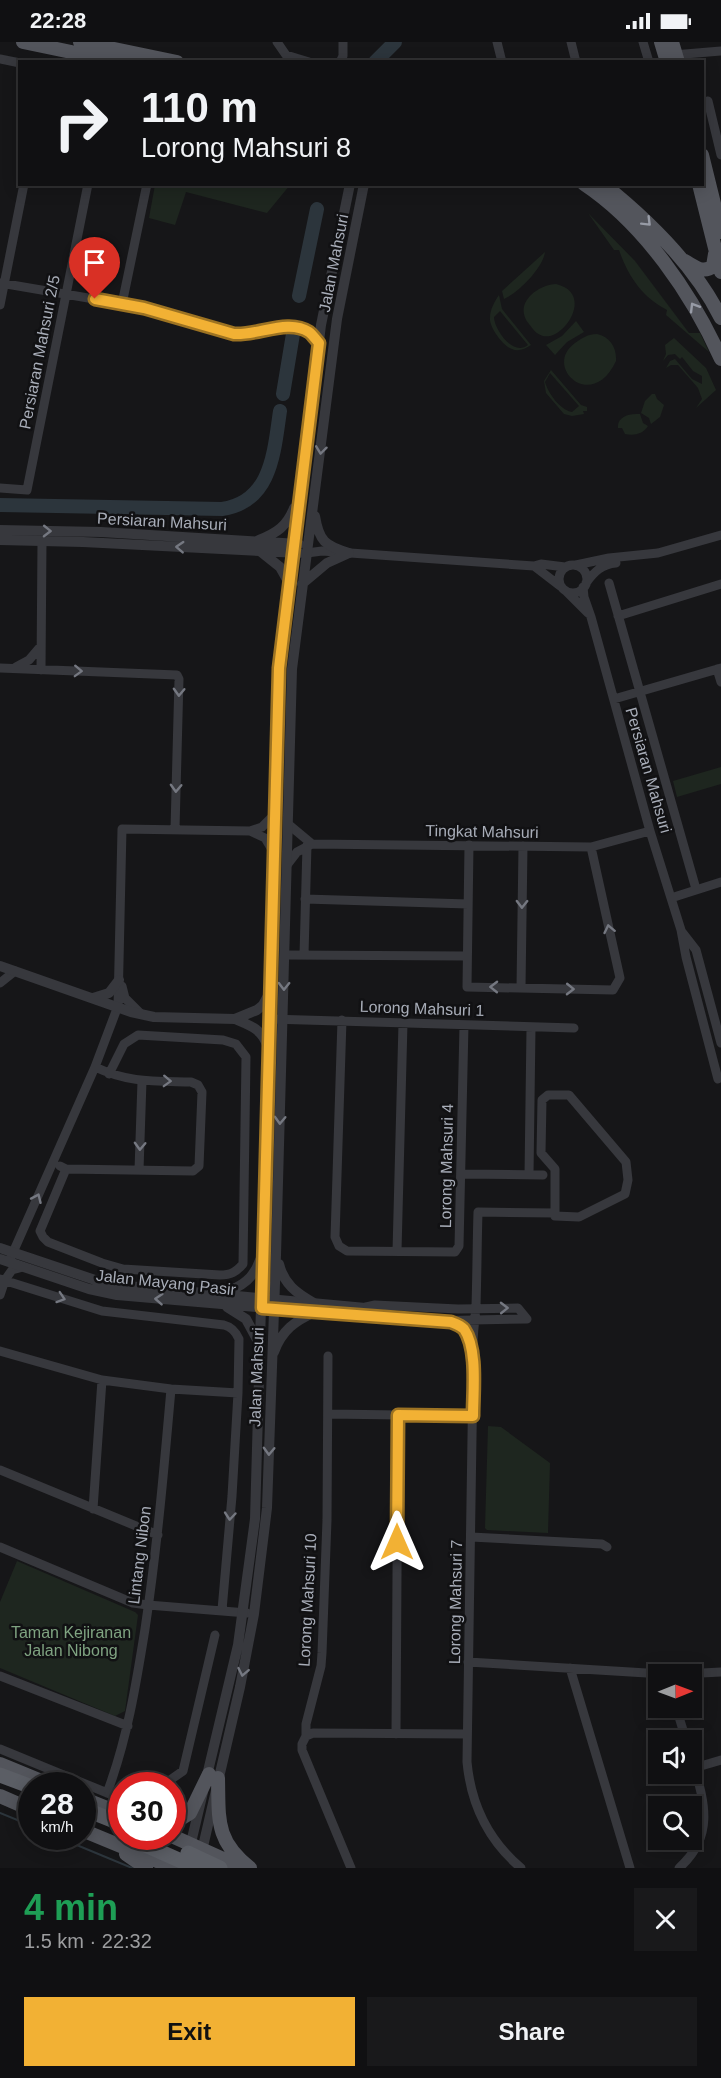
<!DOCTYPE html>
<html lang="en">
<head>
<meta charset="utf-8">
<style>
  body { margin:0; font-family:Arial,sans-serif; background:#19191b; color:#f1f3f6; height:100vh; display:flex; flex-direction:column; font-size:22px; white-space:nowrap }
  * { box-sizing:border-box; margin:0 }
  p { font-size:20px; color:#9c9d9f }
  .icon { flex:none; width:33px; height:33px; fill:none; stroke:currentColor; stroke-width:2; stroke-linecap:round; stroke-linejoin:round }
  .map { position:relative; height:1826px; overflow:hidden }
  .panel { display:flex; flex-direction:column; background:#101012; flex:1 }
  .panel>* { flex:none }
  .top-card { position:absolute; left:18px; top:18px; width:686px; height:126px; border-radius:0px; box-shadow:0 3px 15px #0003,0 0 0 2px #303032; background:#101012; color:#f1f3f6; overflow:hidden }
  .needle { width:39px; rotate:89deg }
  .buttons { position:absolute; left:648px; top:1622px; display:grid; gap:12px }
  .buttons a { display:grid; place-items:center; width:54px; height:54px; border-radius:0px; background:#101012; box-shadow:0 3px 15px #0003,0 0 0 2px #303032; font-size:30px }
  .speed { position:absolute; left:18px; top:1730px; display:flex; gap:12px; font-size:30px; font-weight:700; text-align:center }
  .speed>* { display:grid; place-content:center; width:78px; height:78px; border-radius:50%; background:#101012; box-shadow:0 3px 15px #0003,0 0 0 2px #303032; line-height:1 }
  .speed small { font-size:15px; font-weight:400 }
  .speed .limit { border:9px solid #d22; background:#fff; color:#111 }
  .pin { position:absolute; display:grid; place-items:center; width:51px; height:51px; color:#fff; margin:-62px -26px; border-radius:50% 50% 50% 0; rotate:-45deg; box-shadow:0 0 6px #0007 }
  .pin .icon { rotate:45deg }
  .me { position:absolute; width:66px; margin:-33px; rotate:0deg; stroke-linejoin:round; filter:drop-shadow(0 0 4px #0008) }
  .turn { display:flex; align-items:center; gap:21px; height:126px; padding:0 24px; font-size:27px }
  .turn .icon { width:78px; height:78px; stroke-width:2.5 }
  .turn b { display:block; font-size:42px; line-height:51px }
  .round { display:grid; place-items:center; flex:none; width:63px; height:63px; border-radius:0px; background:#19191b }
  .overview { display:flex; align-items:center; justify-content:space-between; height:102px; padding:0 24px }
  h1 { font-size:36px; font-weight:700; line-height:45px; color:#1e9e55 }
  .action { display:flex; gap:12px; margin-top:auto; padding:12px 24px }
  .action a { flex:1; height:69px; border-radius:0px; background:#f2b134; color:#111; font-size:24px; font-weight:700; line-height:69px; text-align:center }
  .action a+a { background:#19191b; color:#f1f3f6 }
  .status { display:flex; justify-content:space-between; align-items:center; height:42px; padding:0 30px; background:#101012; direction:ltr }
  .status svg { height:16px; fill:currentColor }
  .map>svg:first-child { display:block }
</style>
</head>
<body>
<div class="status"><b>22:28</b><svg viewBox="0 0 49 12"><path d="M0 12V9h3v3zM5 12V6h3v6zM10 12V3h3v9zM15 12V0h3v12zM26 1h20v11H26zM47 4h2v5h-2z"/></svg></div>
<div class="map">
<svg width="721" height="1826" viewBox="0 0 721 1826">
  <rect width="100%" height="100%" fill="#161618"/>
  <!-- green -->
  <path fill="#1e261f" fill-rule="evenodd" d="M155,143V142L290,143L267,171L186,150L175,183L149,176Z
    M588,171L635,219L689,291H700L709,310L666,273L667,268C642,255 628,234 619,208H614Z
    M545,210C543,226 518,251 504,257L502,249Z
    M556,242C595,251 564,299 543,294C536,292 533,287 529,282C513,263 536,243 556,242Z
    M499,253L502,267L531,303C525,307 518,310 512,307C503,304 489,285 490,276C490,267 495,259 499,253ZM500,269L528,303C513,315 494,287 494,275Z
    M576,279L584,290L567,300L555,313L546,303L562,294Z
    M597,292C610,295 617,306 616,319C592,371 542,325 575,301C582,296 588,292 597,292Z
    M674,296L706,326L716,348L696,366L702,357L698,346L678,323H671L666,326L670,319L675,317L692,337L702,342V334L693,329L682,315L680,317L675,312L668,313L663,319L666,312L665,303Z
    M551,328L581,363L587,365V369H583L584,372L572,374L564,372L546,351L544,339ZM550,331L579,364L572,370C560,368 548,351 545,340Z
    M652,352H655L657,357L664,363L660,375L651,382L649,376L641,371L645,359Z
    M636,372H640L643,381L648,384C643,392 634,394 625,392L622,386H618C617,376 627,372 636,372Z
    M721,725V742L677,755L673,739Z
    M488,1384L501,1385L550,1421L548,1491L487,1488L485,1486Z
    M17,1519L135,1570L138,1573L125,1669L115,1674L0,1626V1560Z"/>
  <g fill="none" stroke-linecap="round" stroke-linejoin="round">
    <!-- stream -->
    <path stroke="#2c353c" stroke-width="2" d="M0,1771L32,1784
      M55,1794L132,1826"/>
    <!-- river -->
    <path stroke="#2c353c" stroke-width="14" d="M375,20L395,0
      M299,254L317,167
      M283,352L293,292
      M0,463L222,467C272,460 274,409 280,369"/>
    <!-- minor -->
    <path stroke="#37383d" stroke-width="9" d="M277,0L286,13L309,20
      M497,0L502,20
      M571,0L576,20
      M643,0L649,20
      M673,13L721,9
      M0,17L20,21
      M340,20L343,14V0
      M708,59L721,113
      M0,241L129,263L234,292C258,294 288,276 309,290C313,293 316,298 319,301
      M122,262L147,142
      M0,263L24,142
      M0,446L27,448L88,142
      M307,511L322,509L534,524L541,522L565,525
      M576,523L609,516L658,511L721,493
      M559 537a14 14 0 1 1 28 0a14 14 0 1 1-28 0Z
      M534,524L560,544
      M586,541C594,530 602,522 616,521
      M609,541L696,847
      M583,545L584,555L591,575L650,789L681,888L686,915L718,1037
      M566,549L588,571
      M618,574L721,542
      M16,625L29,618L41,604
      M0,626L177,633L179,637L175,787
      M717,627L721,640
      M41,628L42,499
      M614,657L721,626
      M288,782L312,802
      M250,789L265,796L274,811
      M469,803L467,945L613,948L620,936L591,805
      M287,823L297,810L312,802L591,805L650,789
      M671,856L721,840
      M305,857L468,862
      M682,890L696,908L721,1001
      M285,913L467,914
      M304,913L307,803
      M0,941L15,929
      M122,944L125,956L140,971
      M521,946L523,804
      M270,977L574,986
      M342,978L335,1195L339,1204L347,1209L455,1210L459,1204L464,983
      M548,1053H569L626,1120L628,1138L625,1152L579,1175L555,1174V1127L541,1111L542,1058Z
      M60,1124L66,1127L193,1129L199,1124L202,1050L198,1043L191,1040C154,1039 129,1041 95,1025
      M66,1127L40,1189L43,1195L48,1200L102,1221L123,1227L220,1233C231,1233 236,1230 243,1222L246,1015L236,1002L223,998L138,993L124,1002L109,1032
      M139,1128L142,1039
      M462,1132L543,1133
      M529,1133L531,986
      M397,1209L403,981
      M11,1215L95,1025L118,964L122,787L250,789L262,785L275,772
      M0,1237L102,1269L224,1283C232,1285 236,1290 239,1297L238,1351L232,1454L222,1568
      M0,1253L5,1238L12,1228L23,1225
      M274,1257L371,1266
      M366,1265L375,1263L458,1267L518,1266L527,1277
      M274,1267L424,1279L527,1277
      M451,1280L463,1287L471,1307
      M0,1309L102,1338L171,1347L238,1351
      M328,1314L327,1478L322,1611L321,1624L306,1682V1694L302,1702V1708L351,1826
      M328,1372L473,1374
      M0,1428L158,1493
      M93,1467L102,1338
      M471,1495L602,1502L607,1505
      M0,1505L133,1561L148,1563L247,1571
      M468,1620L663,1632
      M570,1626L630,1826
      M683,1632L721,1630
      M0,1634L128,1684
      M676,1665L686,1698
      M396,1692L398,1373
      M306,1694L313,1691L467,1692
      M0,1707L122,1757
      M694,1726L721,1718
      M163,1743L183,1729L215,1593
      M107,1751C127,1698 136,1643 145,1587C157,1507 164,1427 171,1347
      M521,1826C488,1798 471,1763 467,1720L473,1330C471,1308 474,1287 476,1264C477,1233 477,1202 478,1170L555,1171
      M679,1826C716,1793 704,1759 692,1717"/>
    <!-- tertiary -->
    <path stroke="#37383d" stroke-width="10" d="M315,474C319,499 325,504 349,511
      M0,488L101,490L299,502
      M0,498L83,500L299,511
      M259,498C277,491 287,484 294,466
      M260,509L280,525L289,541
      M302,542L327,521L349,511
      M0,924L131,970L154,975L235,977L257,968L263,963L269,952
      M93,956L109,951L119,938
      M235,977C249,983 262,987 267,1003
      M0,1206L101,1240L117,1243L268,1257
      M0,1217L89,1247L117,1253L268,1266
      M279,1222C284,1242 296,1251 314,1261
      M225,1250C242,1245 254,1236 260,1218
      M227,1265L246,1277L259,1301
      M274,1310C282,1288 295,1279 315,1270
      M189,1809L238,1603L255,1477L279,626L321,283L350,142
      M201,1813L240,1645L254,1572L267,1466L276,1213L292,627L337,277L364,142"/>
    <!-- primary -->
    <path stroke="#53555c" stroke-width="14" d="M23,0L119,20
      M80,0L177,20
      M661,0L667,20
      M672,0L678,20
      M702,113L721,190
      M584,142C644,182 692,252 721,317
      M603,142C648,178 695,224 721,276
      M699,142L721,230
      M685,219C694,225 704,232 713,224L715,212
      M0,1722L51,1743
      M218,1736C219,1778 215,1798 250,1826
      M0,1754L32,1768
      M82,1756L122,1772
      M172,1782L190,1771L209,1732
      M82,1788L174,1826
      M172,1794L243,1826
      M126,1812L146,1826"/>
    <!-- trunk -->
    <path stroke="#5b5e65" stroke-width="15" d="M0,1733L32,1745
      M82,1766L122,1782"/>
    <!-- trunk-bridge -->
    <path stroke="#5b5e65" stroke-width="15" d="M125,1794L197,1826
      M188,1811L220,1826"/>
  </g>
  <!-- one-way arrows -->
  <defs><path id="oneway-chevron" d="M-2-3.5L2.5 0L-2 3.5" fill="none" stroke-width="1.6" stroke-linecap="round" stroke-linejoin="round" transform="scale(1.5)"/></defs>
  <g stroke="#979ba6">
    <use href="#oneway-chevron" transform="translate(647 180) rotate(45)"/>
    <use href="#oneway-chevron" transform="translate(694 265) rotate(-121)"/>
  </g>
  <g stroke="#757881">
    <use href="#oneway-chevron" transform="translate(321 408) rotate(97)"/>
    <use href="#oneway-chevron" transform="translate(47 489) rotate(1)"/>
    <use href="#oneway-chevron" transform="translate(180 505) rotate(-177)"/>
    <use href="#oneway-chevron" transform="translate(78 629) rotate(2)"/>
    <use href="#oneway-chevron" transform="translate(179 650) rotate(92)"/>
    <use href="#oneway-chevron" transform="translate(176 746) rotate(92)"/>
    <use href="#oneway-chevron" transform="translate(522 862) rotate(91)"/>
    <use href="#oneway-chevron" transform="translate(609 887) rotate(-102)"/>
    <use href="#oneway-chevron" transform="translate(284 944) rotate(91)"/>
    <use href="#oneway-chevron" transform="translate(494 945) rotate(-179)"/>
    <use href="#oneway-chevron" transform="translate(570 947) rotate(1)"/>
    <use href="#oneway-chevron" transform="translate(167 1039) rotate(2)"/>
    <use href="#oneway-chevron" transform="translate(280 1078) rotate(92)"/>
    <use href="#oneway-chevron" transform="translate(140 1104) rotate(92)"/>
    <use href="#oneway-chevron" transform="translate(37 1156) rotate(-66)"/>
    <use href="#oneway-chevron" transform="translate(61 1256) rotate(18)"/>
    <use href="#oneway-chevron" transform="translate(159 1257) rotate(-176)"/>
    <use href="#oneway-chevron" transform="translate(504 1266) rotate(-1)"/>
    <use href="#oneway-chevron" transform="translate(269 1409) rotate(92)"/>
    <use href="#oneway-chevron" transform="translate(230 1474) rotate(95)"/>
    <use href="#oneway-chevron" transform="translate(243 1630) rotate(101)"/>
  </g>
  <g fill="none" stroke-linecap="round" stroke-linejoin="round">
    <!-- route casing -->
    <g stroke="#9d7322" stroke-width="15">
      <path id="route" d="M95,257L144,266L234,292C258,294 288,276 309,290C313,293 316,298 319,301L279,626L262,1266L451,1280C456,1282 460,1283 464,1287C478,1307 473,1350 473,1374L398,1373L397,1500"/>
    </g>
    <!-- route -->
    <use href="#route" stroke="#f2b134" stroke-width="10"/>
  </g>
  <g text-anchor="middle" stroke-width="5" stroke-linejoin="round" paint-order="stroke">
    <!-- street labels -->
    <g font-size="16" fill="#a8adb8" stroke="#111113">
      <text transform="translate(333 221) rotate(-79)" y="6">Jalan Mahsuri</text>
      <text transform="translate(39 310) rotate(-79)" y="6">Persiaran Mahsuri 2/5</text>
      <text transform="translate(162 479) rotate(3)" y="6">Persiaran Mahsuri</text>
      <text transform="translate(649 728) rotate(74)" y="6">Persiaran Mahsuri</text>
      <text transform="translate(482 789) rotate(1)" y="6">Tingkat Mahsuri</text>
      <text transform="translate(422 966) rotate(2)" y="6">Lorong Mahsuri 1</text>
      <text transform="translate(446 1124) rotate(-89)" y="6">Lorong Mahsuri 4</text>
      <text transform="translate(166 1240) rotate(6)" y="6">Jalan Mayang Pasir</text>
      <text transform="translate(256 1335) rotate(-88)" y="6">Jalan Mahsuri</text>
      <text transform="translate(139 1513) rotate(-83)" y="6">Lintang Nibon</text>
      <text transform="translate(307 1558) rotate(-87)" y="6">Lorong Mahsuri 10</text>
      <text transform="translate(455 1560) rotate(-89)" y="6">Lorong Mahsuri 7</text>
    </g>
    <!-- park labels -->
    <g font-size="16" fill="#7fa381" stroke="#111113">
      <text x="71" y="1596">Taman Kejiranan<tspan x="71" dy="18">Jalan Nibong</tspan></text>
    </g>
  </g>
</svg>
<div class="buttons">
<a><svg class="needle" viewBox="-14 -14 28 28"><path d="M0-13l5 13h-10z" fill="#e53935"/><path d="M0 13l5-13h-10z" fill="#9c9d9f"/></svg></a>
<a><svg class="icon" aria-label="sound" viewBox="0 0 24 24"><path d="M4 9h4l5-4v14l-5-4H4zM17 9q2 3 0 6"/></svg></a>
<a><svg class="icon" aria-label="search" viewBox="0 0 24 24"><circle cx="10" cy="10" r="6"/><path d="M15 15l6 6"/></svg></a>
</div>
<div class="speed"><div>28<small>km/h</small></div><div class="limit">30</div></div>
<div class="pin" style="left:95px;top:257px;background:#d93025"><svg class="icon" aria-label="arrive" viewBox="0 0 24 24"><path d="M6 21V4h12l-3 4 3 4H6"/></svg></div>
<svg class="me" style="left:397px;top:1500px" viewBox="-20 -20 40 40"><path d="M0-17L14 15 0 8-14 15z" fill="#f2b134" stroke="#fff" stroke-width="4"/></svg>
<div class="top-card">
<div class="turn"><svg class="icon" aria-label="right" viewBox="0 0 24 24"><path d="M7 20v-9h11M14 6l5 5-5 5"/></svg><div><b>110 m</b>Lorong Mahsuri 8</div></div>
</div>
</div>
<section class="panel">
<div class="overview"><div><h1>4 min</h1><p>1.5 km · 22:32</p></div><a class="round"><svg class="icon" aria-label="close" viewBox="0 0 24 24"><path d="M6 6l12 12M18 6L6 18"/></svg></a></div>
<div class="action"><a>Exit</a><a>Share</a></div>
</section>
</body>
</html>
